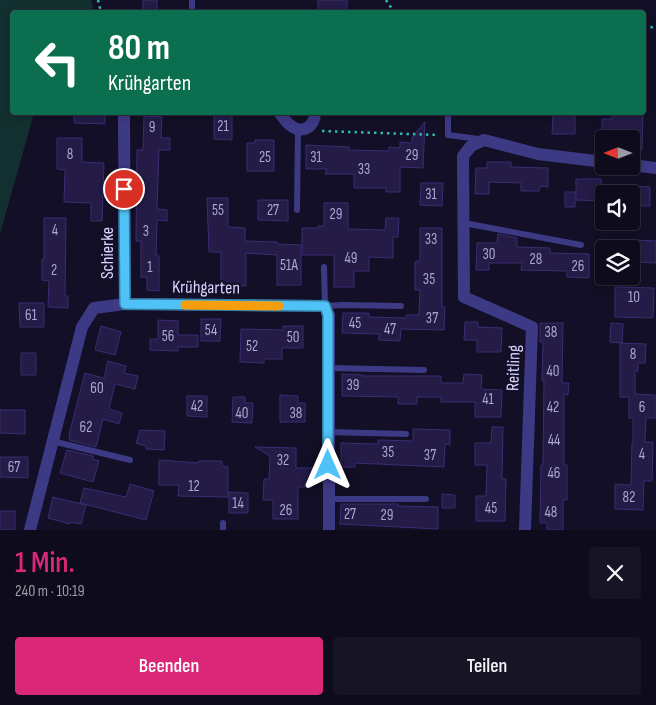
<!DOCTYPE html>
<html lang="de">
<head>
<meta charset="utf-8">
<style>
  body { margin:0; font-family:"Sofia Sans Condensed",sans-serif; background:#171425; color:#f1f3f6; height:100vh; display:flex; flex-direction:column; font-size:19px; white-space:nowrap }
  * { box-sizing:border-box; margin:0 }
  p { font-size:16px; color:#9b9ba3 }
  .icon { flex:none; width:28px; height:28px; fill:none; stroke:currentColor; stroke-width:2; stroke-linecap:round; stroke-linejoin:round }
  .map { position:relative; height:530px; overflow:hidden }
  .side { display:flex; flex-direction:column; background:#0e0b1c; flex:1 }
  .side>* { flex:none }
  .hud { position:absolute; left:10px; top:10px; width:636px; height:105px; border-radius:5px; box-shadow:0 2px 8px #0003,0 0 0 1px #2e2b3b; background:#0b6e4f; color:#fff; overflow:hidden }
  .needle { width:32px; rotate:270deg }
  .buttons { position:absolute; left:595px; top:130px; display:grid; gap:10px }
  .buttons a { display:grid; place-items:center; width:45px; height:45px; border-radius:5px; background:#0e0b1c; box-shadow:0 2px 8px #0003,0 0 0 1px #2e2b3b; font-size:25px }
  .pin { position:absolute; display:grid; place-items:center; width:42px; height:42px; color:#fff; margin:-21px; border:2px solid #fff; border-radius:50%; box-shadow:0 1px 5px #0007 }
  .me { position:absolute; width:55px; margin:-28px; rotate:0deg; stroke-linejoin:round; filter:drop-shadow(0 0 4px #0008) }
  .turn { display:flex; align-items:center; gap:18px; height:105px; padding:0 15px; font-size:22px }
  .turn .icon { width:65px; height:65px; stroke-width:2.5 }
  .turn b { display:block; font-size:35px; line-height:42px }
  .round { display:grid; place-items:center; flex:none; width:52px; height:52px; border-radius:5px; background:#171425 }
  .summary { display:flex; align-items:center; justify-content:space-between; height:85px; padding:0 15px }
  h1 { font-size:30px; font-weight:600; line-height:38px; color:#db2777 }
  .cta { display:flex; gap:10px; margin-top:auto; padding:10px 15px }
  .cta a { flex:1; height:58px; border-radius:5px; background:#db2777; color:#fff; font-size:20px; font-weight:600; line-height:58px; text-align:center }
  .cta a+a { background:#171425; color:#f1f3f6 }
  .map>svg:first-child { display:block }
</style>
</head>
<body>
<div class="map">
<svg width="656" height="530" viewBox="0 0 656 530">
  <rect width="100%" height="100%" fill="#130f26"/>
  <!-- green -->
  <path fill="#12302f" d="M0,0H91L94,12H12V112L34,113L0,234Z"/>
  <!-- building -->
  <path fill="#241b47" stroke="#3b2d73" d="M143,0H157V12H143Z
    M318,0H347V12H318Z
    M74,112H105V124L74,123Z
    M214,112H232V140L214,139Z
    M553,112H575V134H552Z
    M612,112H643L642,150H631V139H602V119H612Z
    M144,116L162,117L161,138H170V150H159L157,209L167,210V221L157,220L156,256H159V291L147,290V277H141V241H136L137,150H143Z
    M425,122L423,168L400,167V192H386V188H354V174H325L327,169H306V145L349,147V150L389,151V147L400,148V142L412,143V137Z
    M57,138H82V162L104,163L102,221H91V203L64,202L65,170L57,169Z
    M255,140H274V171H247V143H255Z
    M487,162H511V167L548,168V187L540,186L539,191H521V183L489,182V194H475L476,168H487Z
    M576,179H601V201L576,200Z
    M421,183H443L442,206L420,205Z
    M631,186L650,187V206H631Z
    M565,192H575V207H565Z
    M207,198H228V227L245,228V241L277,242V244L301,245V285H277V255L246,253V286H221V252H209Z
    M258,200H288V221L258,220Z
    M324,203H348V229L385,230L386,218H399L398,237H393V258L369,257V271H354V287H334V255H302V228H318V226H324Z
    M44,218H66L65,296H68V308L48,307L49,281L42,280V259H44Z
    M420,228H442V307H445L444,330L401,329L400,341L379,340V334L342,333L343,313H369V317L406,318V315H419L420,290H415V262L420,260Z
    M498,234L517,238V247L550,248V253L589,254V278L567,277V271L521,270L522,263H489V270H476L477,243H497Z
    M635,240L656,241V263L634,262Z
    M615,287L654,288L653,318L615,317Z
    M19,303H44V327H20Z
    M201,319H221L220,341H201Z
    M158,320L178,321V335H198V347H178V351L150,350V339H158Z
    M465,322H478V327L502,328L501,352H477V340H464Z
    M540,323H563L562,383H569L568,395L564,394V465H567V500H563V530H547V523H540L541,465H543L544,381H542L543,342H540Z
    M611,323L623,324L622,343L610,342Z
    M101,326L121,332L115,355L95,350Z
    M283,326H303V348H282V359H264V363L240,362L241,329L283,330Z
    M620,343L646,344L645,363H638V371H635V394L655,395V418H646L645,442H653L652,481H644L643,510L615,509V484L631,485L632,442H633V418H629V397H620Z
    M21,353H36V375H21Z
    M108,361L126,366L124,373L138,376L135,389L115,384L109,409L122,413L119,424L103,419L96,447L69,440L70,435H69L85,373L104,378Z
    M342,374L363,375V376H441V383H463L464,374L482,375L481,389L502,390L501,417H475V402H441V397H417V404H398V397L342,396Z
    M280,395L298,396V403H305V422H280Z
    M187,396H207V417L187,416Z
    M233,397H245V403H253L252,423L232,422Z
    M0,410H25V434L0,433Z
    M492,427H503L502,479H506L505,521H476V496H486L487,465H475V443H491Z
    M413,429L450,430V445L445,444L444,467L355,463V467H341V443L378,444V440L413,441Z
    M140,430L165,431L164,450L146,449V446L136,443Z
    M255,447L296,448V468H313L312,487H298V519H273V500H263L264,479H269L270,456Z
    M67,450L93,456V459L99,461L93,482L60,473Z
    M0,457H28V478L0,477Z
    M159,460L199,463V461H222V466L228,467V497L178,496L179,485H159Z
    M130,484L154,491L146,520L80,503L84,488L126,497Z
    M229,492L248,493V513H229Z
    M442,494L455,495V508H442Z
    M53,497L86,505L81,524L71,522L70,524L48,518Z
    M341,504H398V506L438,507V529L340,524Z
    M0,511H15V530H0Z"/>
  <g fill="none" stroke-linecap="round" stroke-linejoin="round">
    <!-- path -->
    <path stroke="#2fb8b0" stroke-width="2.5" stroke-dasharray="2.5 4" stroke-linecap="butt" d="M98,0L101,12
      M386,0L394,12
      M644,26L656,28
      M322,131L439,135"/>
    <!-- lane -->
    <path stroke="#3d3a85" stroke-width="6" d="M192,12V0
      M448,112V135L479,139
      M297,210L298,129
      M464,223L581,245
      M324,267L325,306L343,305L401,306
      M329,368L424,370
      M329,432L406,434
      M52,441L130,460
      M329,499H426
      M223,530V523"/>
    <!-- street -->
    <path stroke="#3d3a85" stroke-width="12" d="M124,112L125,304
      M279,112C282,116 286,122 290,125C302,135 315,127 315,112
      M631,165L656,168
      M30,530L82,327L94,308L125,304L325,306L329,315V530
      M525,530L532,327L464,297L463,156L471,146L484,140L538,154L604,162"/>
  </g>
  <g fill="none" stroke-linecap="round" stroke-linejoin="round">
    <!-- route casing -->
    <g stroke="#337fa1" stroke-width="12">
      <path id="route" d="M124,189L125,304L325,306L328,315V465"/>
    </g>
    <!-- route -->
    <use href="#route" stroke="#4fc3f7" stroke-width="9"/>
    <!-- slow -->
    <path stroke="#f59e0b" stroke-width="9" d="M185,305L279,306"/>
  </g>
  <g text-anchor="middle" stroke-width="4.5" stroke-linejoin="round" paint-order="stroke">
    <!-- number labels -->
    <g font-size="15" fill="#aca6d1">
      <text x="223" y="131">21</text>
      <text x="152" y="132">9</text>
      <text x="70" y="159">8</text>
      <text x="412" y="160">29</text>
      <text x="265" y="162">25</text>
      <text x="316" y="162">31</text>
      <text x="364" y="174">33</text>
      <text x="431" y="199">31</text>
      <text x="218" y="215">55</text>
      <text x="273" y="215">27</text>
      <text x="336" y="219">29</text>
      <text x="55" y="235">4</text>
      <text x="146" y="236">3</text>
      <text x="431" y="244">33</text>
      <text x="489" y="259">30</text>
      <text x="351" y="263">49</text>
      <text x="536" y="264">28</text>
      <text x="289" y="270">51A</text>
      <text x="578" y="271">26</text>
      <text x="150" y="272">1</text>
      <text x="54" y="275">2</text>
      <text x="429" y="284">35</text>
      <text x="634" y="302">10</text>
      <text x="31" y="320">61</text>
      <text x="432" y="323">37</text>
      <text x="355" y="328">45</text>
      <text x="390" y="334">47</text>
      <text x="211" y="335">54</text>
      <text x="551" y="337">38</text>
      <text x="168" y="341">56</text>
      <text x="293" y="342">50</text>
      <text x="252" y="351">52</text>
      <text x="633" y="359">8</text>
      <text x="553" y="376">40</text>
      <text x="353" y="390">39</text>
      <text x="97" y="393">60</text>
      <text x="488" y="404">41</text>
      <text x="197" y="411">42</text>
      <text x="553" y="412">42</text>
      <text x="642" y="412">6</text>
      <text x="242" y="418">40</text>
      <text x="296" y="418">38</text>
      <text x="86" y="432">62</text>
      <text x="554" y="445">44</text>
      <text x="388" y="457">35</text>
      <text x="642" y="459">4</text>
      <text x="430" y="460">37</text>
      <text x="283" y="465">32</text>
      <text x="14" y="472">67</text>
      <text x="554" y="478">46</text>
      <text x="194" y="491">12</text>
      <text x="629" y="502">82</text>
      <text x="238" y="508">14</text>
      <text x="491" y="513">45</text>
      <text x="286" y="515">26</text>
      <text x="551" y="517">48</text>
      <text x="350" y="519">27</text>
      <text x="387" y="520">29</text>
    </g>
    <!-- street labels -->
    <g font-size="18" fill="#d9d4ff" stroke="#130f26">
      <text transform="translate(107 253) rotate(-90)" y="6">Schierke</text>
      <text transform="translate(206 287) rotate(1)" y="6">Krühgarten</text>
      <text transform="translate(513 368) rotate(-88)" y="6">Reitling</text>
    </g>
  </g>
</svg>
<div class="buttons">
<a><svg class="needle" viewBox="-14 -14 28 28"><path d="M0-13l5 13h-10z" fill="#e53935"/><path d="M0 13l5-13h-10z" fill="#9b9ba3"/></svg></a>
<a><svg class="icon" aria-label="sound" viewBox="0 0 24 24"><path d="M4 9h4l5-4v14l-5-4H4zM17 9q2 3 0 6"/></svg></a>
<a><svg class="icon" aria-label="layers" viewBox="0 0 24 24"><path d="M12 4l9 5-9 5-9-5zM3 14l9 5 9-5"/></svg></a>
</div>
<div class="pin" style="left:124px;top:189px;background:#d93025"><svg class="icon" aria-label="arrive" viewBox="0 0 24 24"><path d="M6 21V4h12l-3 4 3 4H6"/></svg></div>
<svg class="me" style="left:328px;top:465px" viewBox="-20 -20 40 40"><path d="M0-17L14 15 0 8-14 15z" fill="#4fc3f7" stroke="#fff" stroke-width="4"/></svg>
<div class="hud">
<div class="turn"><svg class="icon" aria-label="left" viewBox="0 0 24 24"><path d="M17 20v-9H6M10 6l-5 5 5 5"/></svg><div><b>80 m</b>Krühgarten</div></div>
</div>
</div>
<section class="side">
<div class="summary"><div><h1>1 Min.</h1><p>240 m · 10:19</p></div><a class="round"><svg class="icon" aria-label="close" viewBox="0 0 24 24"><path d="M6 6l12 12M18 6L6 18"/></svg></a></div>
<div class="cta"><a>Beenden</a><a>Teilen</a></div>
</section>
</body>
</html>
